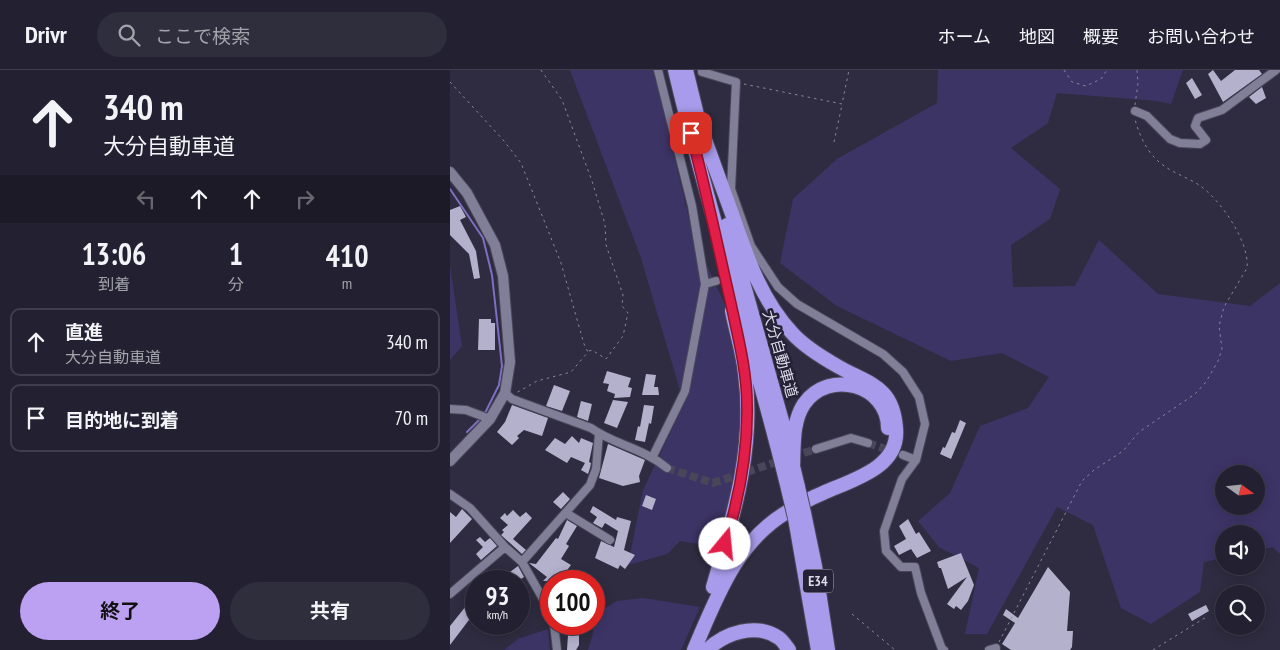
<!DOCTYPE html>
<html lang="ja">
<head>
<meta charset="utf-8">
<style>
  body { margin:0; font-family:"PT Sans Narrow","Noto Sans JP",sans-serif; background:#2f2e3d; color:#f1f3f6; height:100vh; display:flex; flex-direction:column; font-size:19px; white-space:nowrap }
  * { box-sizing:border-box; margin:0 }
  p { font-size:16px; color:#a3a3ab }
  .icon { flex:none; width:28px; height:28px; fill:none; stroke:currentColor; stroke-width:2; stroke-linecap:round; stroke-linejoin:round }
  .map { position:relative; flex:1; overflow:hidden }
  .sheet { display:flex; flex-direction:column; background:#232131; width:450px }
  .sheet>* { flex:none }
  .banner { background:#232131; color:#f1f3f6; overflow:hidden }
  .needle { width:32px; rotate:105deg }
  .tools { position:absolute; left:765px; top:395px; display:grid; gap:10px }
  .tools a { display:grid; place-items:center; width:50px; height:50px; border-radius:50%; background:#232131; box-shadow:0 2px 12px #0003,0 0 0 1px #403e4d; font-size:25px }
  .speed { position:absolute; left:15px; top:500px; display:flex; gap:10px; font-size:25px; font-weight:700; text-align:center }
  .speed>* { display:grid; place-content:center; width:65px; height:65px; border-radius:50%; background:#232131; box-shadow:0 2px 12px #0003,0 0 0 1px #403e4d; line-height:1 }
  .speed small { font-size:12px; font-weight:400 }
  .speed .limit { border:8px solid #d22; background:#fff; color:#111 }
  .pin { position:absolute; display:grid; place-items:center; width:42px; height:42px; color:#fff; margin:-21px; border-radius:10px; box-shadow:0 2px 8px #0006 }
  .me { position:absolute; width:55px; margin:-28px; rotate:17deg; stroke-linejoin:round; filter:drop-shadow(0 0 4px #0008) }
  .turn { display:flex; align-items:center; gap:18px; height:105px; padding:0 20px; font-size:22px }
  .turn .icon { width:65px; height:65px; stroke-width:2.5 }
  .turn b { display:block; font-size:35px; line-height:42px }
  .lanes { display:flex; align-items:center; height:48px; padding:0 20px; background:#0003; justify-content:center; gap:25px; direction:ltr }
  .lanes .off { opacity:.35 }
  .eta { display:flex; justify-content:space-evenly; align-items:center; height:85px; text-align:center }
  .eta b { font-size:30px; font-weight:700; line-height:35px }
  .cta { display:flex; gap:10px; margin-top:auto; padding:10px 20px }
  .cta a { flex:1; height:58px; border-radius:30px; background:#bca0f2; color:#111; font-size:20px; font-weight:700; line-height:58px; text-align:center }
  .cta a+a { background:#2f2e3d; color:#f1f3f6 }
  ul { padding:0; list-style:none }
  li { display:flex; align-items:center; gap:15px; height:68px; margin:0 10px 8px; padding:0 10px; border:2px solid #403e4d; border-radius:10px }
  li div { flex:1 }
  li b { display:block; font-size:19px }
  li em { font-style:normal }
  header { display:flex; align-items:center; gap:30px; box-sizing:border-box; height:70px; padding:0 25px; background:#232131; border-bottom:1px solid #403e4d }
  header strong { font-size:24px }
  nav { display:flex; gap:28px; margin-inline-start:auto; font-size:18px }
  .search { width:350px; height:45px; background:#2f2e3d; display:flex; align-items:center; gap:12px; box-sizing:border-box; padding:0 18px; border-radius:28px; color:#a3a3ab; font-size:19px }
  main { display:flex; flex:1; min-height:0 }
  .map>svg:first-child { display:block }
</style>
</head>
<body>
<header>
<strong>Drivr</strong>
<div class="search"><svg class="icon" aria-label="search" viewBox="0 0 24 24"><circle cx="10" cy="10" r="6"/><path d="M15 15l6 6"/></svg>ここで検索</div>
<nav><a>ホーム</a><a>地図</a><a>概要</a><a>お問い合わせ</a></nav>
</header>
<main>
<section class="sheet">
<div class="banner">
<div class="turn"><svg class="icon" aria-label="ahead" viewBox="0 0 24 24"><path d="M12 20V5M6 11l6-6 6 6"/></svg><div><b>340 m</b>大分自動車道</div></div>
<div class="lanes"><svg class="icon off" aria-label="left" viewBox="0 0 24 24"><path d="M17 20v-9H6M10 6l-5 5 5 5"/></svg><svg class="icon" aria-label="ahead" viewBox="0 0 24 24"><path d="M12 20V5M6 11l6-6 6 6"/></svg><svg class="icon" aria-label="ahead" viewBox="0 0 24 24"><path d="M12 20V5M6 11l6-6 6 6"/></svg><svg class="icon off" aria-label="right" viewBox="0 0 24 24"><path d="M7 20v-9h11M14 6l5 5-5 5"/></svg></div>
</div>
<div class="eta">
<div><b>13:06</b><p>到着</p></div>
<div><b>1</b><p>分</p></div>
<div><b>410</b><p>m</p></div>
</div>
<ul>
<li><svg class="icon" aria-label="ahead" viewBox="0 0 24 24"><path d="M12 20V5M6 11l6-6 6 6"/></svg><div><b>直進</b><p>大分自動車道</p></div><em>340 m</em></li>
<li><svg class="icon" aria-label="arrive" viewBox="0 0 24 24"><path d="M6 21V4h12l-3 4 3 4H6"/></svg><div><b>目的地に到着</b></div><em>70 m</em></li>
</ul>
<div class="cta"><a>終了</a><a>共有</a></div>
</section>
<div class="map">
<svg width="830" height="580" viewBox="0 0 830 580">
  <rect width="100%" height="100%" fill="#2f2c41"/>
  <!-- green -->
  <path fill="#3d3466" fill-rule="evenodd" d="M120,0H204L242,162L279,244L289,298L291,390L271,478L230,471L217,484L178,495L193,420L234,334L191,188Z
    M488,0H733L721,34L707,31L607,23L598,53L561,78L610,119L600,149L561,175L563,217L625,216L649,170L708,224L800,236L830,213V484L823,477L806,480V464H774V488L754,492L750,522L701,554L671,538L643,455L607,437L537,564H515L529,498L489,477L468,451L500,423L530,356L578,338L599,307L552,283L501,291L387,236L330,193L343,129L387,89L487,33ZM774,404H806V436H774Z
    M0,196L12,276L0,290Z
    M193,528L250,537L231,580H138L143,563L144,545L167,531Z
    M98,559L100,580H54L68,569Z"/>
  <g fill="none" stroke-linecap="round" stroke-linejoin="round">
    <!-- stream -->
    <path stroke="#7e6fc1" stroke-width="2" d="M0,119L33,168L42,205L52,296L49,315L35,343
      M17,362L30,349"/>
  </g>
  <!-- building -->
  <path fill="#b4b1cd" d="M763,0L771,11L785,0H809L812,4L773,32L758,4Z
    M742,8L752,25L745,29L736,13Z
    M812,17L816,28L806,34L799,27Z
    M10,136L16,147L10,150L26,181L30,208L24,209L19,184L0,165V140Z
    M29,249H41V253H45V280H28Z
    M157,301L181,308L178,317L182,318L180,327L164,328L165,324L157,321L159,314L153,313Z
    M196,304L206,305L204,317H208L209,325H192Z
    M104,315L120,321L112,341L96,336Z
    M163,330L178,332L167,358L154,353Z
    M131,331L142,334L138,351L127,347Z
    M62,335L98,348L92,366L74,360L67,366L69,368L62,375L47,362L55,352Z
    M194,335L204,336L201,354L199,353L195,372L185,370L188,356L190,357Z
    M510,350L516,353L501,389L490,384L493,377L495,378L502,362L505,363Z
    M122,366L129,373L131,368L143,373L139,392L141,393L140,398L138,404L131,400L135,393L121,387L117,393L95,380L105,368L115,374Z
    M158,374L195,390L189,406L190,412L173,416L149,408Z
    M113,422L120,429L111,439L103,432Z
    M196,425L206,429L202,440L192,436Z
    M143,436L166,450L167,447L181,451L174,480L185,485L175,499L170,495L168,499L145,488L151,471L164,477L168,461L155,453L152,458L143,453L147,447L140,442Z
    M12,439L22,449L0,473V442L6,447Z
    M63,440L70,447L76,442L82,448L63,469L76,480L72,484L51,465L54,462L52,460L58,455L50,448L55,443L57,446Z
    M458,449L466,464L469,462L481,481L467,488L461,479L449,485L444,476L456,469L449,456Z
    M117,450L127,456L116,474L119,476L111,489L121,495L109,511H93L97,507L79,493L86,494L106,468L108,469Z
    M30,467L35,472L40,468L47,476L31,490L26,484L33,477L26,470Z
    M511,483L524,515L518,531L511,540L506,536L504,539L497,534L517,507L498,519L491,498H489L487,492Z
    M68,496L74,507L68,511H52L57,508L56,505Z
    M598,497L620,522L617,561H623L622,577L620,580H561L552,574L565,553L553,545L556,539L568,548Z
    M756,535L759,541L742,551L738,544Z
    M16,536L25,542L0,575V556Z
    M117,555L129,556V575L126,580H117L118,565H115L114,558Z"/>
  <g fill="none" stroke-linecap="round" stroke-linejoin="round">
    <!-- minor-tunnel -->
    <path stroke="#49465a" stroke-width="8" stroke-dasharray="8 4" stroke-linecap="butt" d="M418,373L453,385
      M217,398L263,413L366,379"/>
    <!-- minor casing -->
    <g stroke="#4a485a" stroke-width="10">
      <path id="minor" d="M252,0V2L286,12L281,119L301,176L328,217L347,234L433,284L453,302L469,327L475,354L466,390L452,409L434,461L436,481L451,497H465L471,523L492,579L494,580
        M685,41L697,46L720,69L730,73L750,74L756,70L745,56L748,48L772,40L826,0
        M255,214L266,211
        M55,323L62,329L141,358C165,375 193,378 217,398
        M0,339L16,340L40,349
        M366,379L401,368L418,373
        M453,385L466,390
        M203,386L235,321L255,214L242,136L208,0
        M0,424L20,438L55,477L72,492L101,543
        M116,443L160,470
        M72,492L140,415L146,399L149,364
        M0,524L55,477
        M104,554L107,580
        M539,580L546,578"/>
    </g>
    <!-- tertiary casing -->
    <g stroke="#4a485a" stroke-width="12">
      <path id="tertiary" d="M0,102L17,123L45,175L53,206L60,292L55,323L40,349L0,391"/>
    </g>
    <!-- motorway casing -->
    <g stroke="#4a485a" stroke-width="16">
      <path id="motorway" d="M225,0C258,142 305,281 339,423
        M236,0L249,53
        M277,155L332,351L348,417
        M343,397C344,376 342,352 354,334C379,298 438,315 438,358
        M354,443L365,496L378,580
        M345,448L368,580
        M263,517C283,447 305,378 295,304C293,283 286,262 282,241
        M244,580C266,529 286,472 337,442C348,435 361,428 373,423C402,410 450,398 446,358C443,316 419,314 389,297C373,288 355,277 343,264C311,230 297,187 282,144C270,111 258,78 246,45
        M257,580C275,563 306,552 329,568C333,571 336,576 339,580"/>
    </g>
    <!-- path -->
    <path stroke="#898798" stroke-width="1" stroke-dasharray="2.5 4" stroke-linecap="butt" d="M91,0L112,30L142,111L155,154L156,175L173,225L172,236L178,243L173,266L156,289L142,280L139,281
      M614,0L622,12L636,16L651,9L657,0
      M0,12L54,71L71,93L111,193L134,274L138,282L121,302L87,311L66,323
      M294,14L392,34L399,0
      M685,35L688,13L687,0
      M384,72L392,35
      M402,544L445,580
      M549,572L632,411L644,400L673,381L689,362L745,324L756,312L768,291L772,279L769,256L774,237L797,198C800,172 770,129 749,115C735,106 717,101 706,89C696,80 688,62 685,49
      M703,580L758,546"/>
    <!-- minor -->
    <use href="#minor" stroke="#817e98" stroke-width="8"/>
    <!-- tertiary -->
    <use href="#tertiary" stroke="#817e98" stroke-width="10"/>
    <!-- motorway -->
    <use href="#motorway" stroke="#a89beb" stroke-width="14"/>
    <!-- motorway-bridge casing -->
    <g stroke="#4a485a" stroke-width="16" stroke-linecap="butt">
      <path id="motorway-bridge" d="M348,417L354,443
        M339,423L345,448"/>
    </g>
    <!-- motorway-bridge -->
    <use href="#motorway-bridge" stroke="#a89beb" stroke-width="14"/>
  </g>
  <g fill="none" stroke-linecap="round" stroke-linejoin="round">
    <!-- route casing -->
    <g stroke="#92132f" stroke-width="12">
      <path id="route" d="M241,63C256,120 268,177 281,234C288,267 297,301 297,335C298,383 289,429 275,474"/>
    </g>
    <!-- route -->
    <use href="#route" stroke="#e11d48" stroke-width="9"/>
  </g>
  <g text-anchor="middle" stroke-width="5" stroke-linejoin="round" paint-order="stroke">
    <!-- shield labels -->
    <rect fill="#252237" stroke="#a5a4b4" stroke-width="1" x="353" y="499.5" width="30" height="23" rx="4"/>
    <g font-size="14" font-weight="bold" fill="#dcdbe9">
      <text x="368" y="516">E34</text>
    </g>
    <!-- street labels -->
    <g font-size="15" fill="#dcdbe9" stroke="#252237">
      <text transform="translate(330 284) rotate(74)" y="5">大分自動車道</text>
    </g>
  </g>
</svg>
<div class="tools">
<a><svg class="needle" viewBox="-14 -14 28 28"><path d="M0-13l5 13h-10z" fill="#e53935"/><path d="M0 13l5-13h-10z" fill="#a3a3ab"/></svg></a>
<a><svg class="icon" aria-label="sound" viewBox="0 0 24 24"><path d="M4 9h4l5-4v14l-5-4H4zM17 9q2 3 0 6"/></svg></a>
<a><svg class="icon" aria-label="search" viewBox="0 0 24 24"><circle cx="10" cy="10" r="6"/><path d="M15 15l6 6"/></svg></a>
</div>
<div class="speed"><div>93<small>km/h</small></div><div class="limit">100</div></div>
<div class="pin" style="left:241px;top:63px;background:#d93025"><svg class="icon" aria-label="arrive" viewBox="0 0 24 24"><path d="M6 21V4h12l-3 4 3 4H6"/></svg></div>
<svg class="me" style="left:275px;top:474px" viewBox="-20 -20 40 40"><circle r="19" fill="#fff"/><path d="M0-13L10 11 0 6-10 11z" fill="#e11d48"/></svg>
</div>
</main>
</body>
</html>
